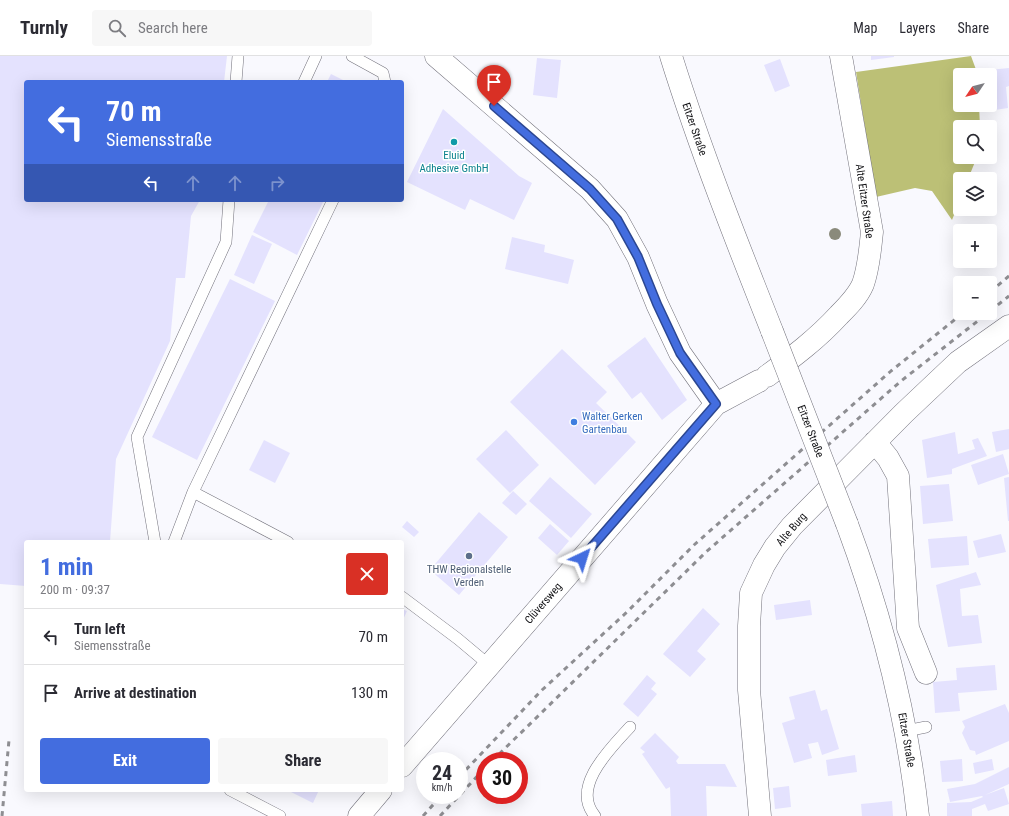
<!DOCTYPE html>
<html lang="en">
<head>
<meta charset="utf-8">
<style>
  body { margin:0; font-family:"Roboto Condensed",sans-serif; background:#f7f7f7; color:#2b2b33; height:100vh; display:flex; flex-direction:column; font-size:15px; white-space:nowrap }
  * { box-sizing:border-box; margin:0 }
  p { font-size:13px; color:#7c7c81 }
  .icon { flex:none; width:22px; height:22px; fill:none; stroke:currentColor; stroke-width:2; stroke-linecap:round; stroke-linejoin:round }
  .map { position:relative; flex:1; overflow:hidden }
  .drawer { position:absolute; left:24px; top:484px; width:380px; height:252px; display:flex; flex-direction:column; background:#fff; border-radius:4px; box-shadow:0 4px 16px #0002 }
  .drawer>* { flex:none }
  .top-card { position:absolute; left:24px; top:24px; width:380px; height:122px; border-radius:4px; box-shadow:0 4px 16px #0002; background:#436ddf; color:#fff; overflow:hidden }
  .needle { width:26px; rotate:235deg }
  .buttons { position:absolute; left:953px; top:12px; display:grid; gap:8px }
  .buttons a { display:grid; place-items:center; width:44px; height:44px; border-radius:4px; background:#fff; box-shadow:0 4px 16px #0002; font-size:20px }
  .speed { position:absolute; left:416px; top:696px; display:flex; gap:8px; font-size:20px; font-weight:700; text-align:center }
  .speed>* { display:grid; place-content:center; width:52px; height:52px; border-radius:50%; background:#fff; box-shadow:0 4px 16px #0002; line-height:1 }
  .speed small { font-size:10px; font-weight:400 }
  .speed .limit { border:6px solid #d22; background:#fff; color:#111 }
  .pin { position:absolute; display:grid; place-items:center; width:34px; height:34px; color:#fff; margin:-41px -17px; border-radius:50% 50% 50% 0; rotate:-45deg; box-shadow:0 0 4px #0007 }
  .pin .icon { rotate:45deg }
  .me { position:absolute; width:44px; margin:-22px; rotate:41deg; stroke-linejoin:round; filter:drop-shadow(0 0 3px #0008) }
  .turn { display:flex; align-items:center; gap:14px; height:84px; padding:0 16px; font-size:18px }
  .turn .icon { width:52px; height:52px; stroke-width:2.5 }
  .turn b { display:block; font-size:28px; line-height:34px }
  .lanes { display:flex; align-items:center; height:38px; padding:0 16px; background:#0003; justify-content:center; gap:20px; direction:ltr }
  .lanes .off { opacity:.35 }
  .round { display:grid; place-items:center; flex:none; width:42px; height:42px; border-radius:4px; background:#f7f7f7 }
  .head { display:flex; align-items:center; justify-content:space-between; height:68px; padding:0 16px }
  h1 { font-size:24px; font-weight:700; line-height:30px; color:#436ddf }
  .primary-button { display:flex; gap:8px; margin-top:auto; padding:8px 16px }
  .primary-button a { flex:1; height:46px; border-radius:4px; background:#436ddf; color:#fff; font-size:16px; font-weight:700; line-height:46px; text-align:center }
  .primary-button a+a { background:#f7f7f7; color:#2b2b33 }
  ul { padding:0; list-style:none }
  li { display:flex; align-items:center; gap:12px; height:56px; padding:0 16px; border-top:1px solid #e1e1e2 }
  li div { flex:1 }
  li b { display:block; font-size:15px }
  li em { font-style:normal }
  header { display:flex; align-items:center; gap:24px; box-sizing:border-box; height:56px; padding:0 20px; background:#fff; border-bottom:1px solid #e1e1e2 }
  header strong { font-size:19px }
  nav { display:flex; gap:22px; margin-inline-start:auto; font-size:14px }
  .search { width:280px; height:36px; background:#f7f7f7; display:flex; align-items:center; gap:10px; box-sizing:border-box; padding:0 14px; border-radius:4px; color:#7c7c81; font-size:15px }
  .map>svg:first-child { display:block }
</style>
</head>
<body>
<header>
<strong>Turnly</strong>
<div class="search"><svg class="icon" aria-label="search" viewBox="0 0 24 24"><circle cx="10" cy="10" r="6"/><path d="M15 15l6 6"/></svg>Search here</div>
<nav><a>Map</a><a>Layers</a><a>Share</a></nav>
</header>
<div class="map">
<svg width="1009" height="760" viewBox="0 0 1009 760">
  <rect width="100%" height="100%" fill="#f9f9fe"/>
  <!-- forest -->
  <path fill="#bcc076" d="M971,0L978,19H960V49H979L980,71H960V101H977L968,123H960V144L952,164L932,135L915,132L876,141L856,16Z"/>
  <!-- building -->
  <path fill="#e4e2fe" d="M0,0H227L224,26H26V144H200L191,160L185,222H176L170,285L116,403L110,486H26V530L0,528Z
    M871,0H894V1L871,4Z
    M537,2L561,4L557,42L533,39Z
    M780,3L790,30L775,36L764,9Z
    M1009,12V30L1006,31L1008,52L995,54L989,14Z
    M331,18L347,26H327Z
    M443,53L519,120L532,127L514,164L470,143L465,154L407,126Z
    M269,144H324L297,199L253,176Z
    M252,179L272,188L254,228L234,219Z
    M512,181L545,189L544,196L574,204L568,228L505,213Z
    M230,223L275,245L197,404L152,381Z
    M645,281L687,344L662,364L641,336L632,343L607,310Z
    M562,293L607,336L596,347L636,386L595,429L510,346Z
    M1009,373V393L996,396L992,376Z
    M506,374L539,409L510,437L476,403Z
    M955,376L958,398L975,393L972,384L978,382L987,400L952,413V418L927,422L922,384Z
    M264,384L290,397L275,427L249,414Z
    M1003,398L1009,418L978,429L971,409Z
    M550,421L592,458L571,482L529,445Z
    M1009,421V465H1008L1004,422Z
    M949,428L953,465L923,468L920,430Z
    M513,435L527,448L516,459L502,447Z
    M479,456L508,481L459,539L430,514Z
    M407,465L419,476L414,481L402,471Z
    M550,468L569,485L557,499L538,482Z
    M1001,478L1006,496L978,502L973,485Z
    M967,480L969,509L931,512L928,483Z
    M976,516L981,529L960,533L962,560L978,559L982,587L948,591L936,529Z
    M810,544L812,559L776,564L774,549Z
    M703,552L720,568L697,595L706,603L690,621L663,598Z
    M402,553L407,555L402,566Z
    M995,609L997,634L958,637L960,655L935,657L933,626L957,624L956,612Z
    M647,619L656,627L651,633L657,638L638,661L623,648Z
    M815,634L821,655L827,653L839,693L822,699L818,686L808,688L812,702L794,707L782,667L795,663L789,641Z
    M1005,648L1009,657V685L976,699L975,695L970,694L962,677L965,671L962,665Z
    M655,677L679,701L676,705L678,708H725L737,731L706,730L707,760H671L670,731L666,733L642,698L645,696L640,692Z
    M855,699L857,716L828,720L826,704Z
    M962,703L963,725L942,726L940,705Z
    M992,703L994,714L975,718L973,707Z
    M1009,711V728L985,739L1004,732L1009,748L988,755L985,748L972,753V760H947V747L971,746L983,741L982,740L950,746L947,733L975,728Z
    M789,730L791,751L775,753L773,732Z
    M287,734H319L313,747Z
    M892,745L893,760H862L861,748Z"/>
  <g fill="none" stroke-linecap="round" stroke-linejoin="round">
    <!-- service casing -->
    <g stroke="#72717b" stroke-width="12">
      <path id="service" d="M352,0L383,17L385,26
        M236,26L238,0
        M304,26L316,0
        M193,436L288,486
        M155,486L137,381L226,186L229,144
        M174,486L193,436L333,144
        M402,541L458,583L489,609
        M906,675L926,671
        M230,734L280,760
        M595,760C570,731 611,692 630,671"/>
    </g>
    <!-- minor casing -->
    <g stroke="#72717b" stroke-width="23">
      <path id="minor" d="M436,0L590,133L617,163L638,201L657,248L680,297L716,348
        M767,320C793,301 817,283 839,259C848,250 858,240 863,228C869,211 870,194 872,176L841,0
        M875,386L888,402L898,420L908,572L926,617
        M402,710L716,348L759,325
        M359,760L381,734
        M760,760L749,634V570L751,537L764,509L775,491L792,470L904,357L958,306L1009,270"/>
    </g>
    <!-- secondary casing -->
    <g stroke="#72717b" stroke-width="23">
      <path id="secondary" d="M671,0C700,93 736,184 772,275
        M847,468C882,562 907,660 918,760"/>
    </g>
    <!-- service -->
    <use href="#service" stroke="#fff" stroke-width="11"/>
    <!-- minor -->
    <use href="#minor" stroke="#fff" stroke-width="22"/>
    <!-- secondary -->
    <use href="#secondary" stroke="#fff" stroke-width="22"/>
    <!-- rail -->
    <path stroke="#8e8e92" stroke-width="3" stroke-dasharray="5 5" stroke-linecap="butt" d="M990,236L1009,220
      M990,255L1009,240
      M492,705L706,496L901,325L988,257
      M459,721L542,634L627,556L694,489L891,315L963,257
      M2,760L9,684
      M423,760L442,739
      M440,760L485,712"/>
    <!-- secondary-bridge casing -->
    <g stroke="#72717b" stroke-width="23" stroke-linecap="butt">
      <path id="secondary-bridge" d="M772,275L847,468"/>
    </g>
    <!-- secondary-bridge -->
    <use href="#secondary-bridge" stroke="#fff" stroke-width="22"/>
  </g>
  <!-- trees -->
  <circle fill="#8a8a7b" cx="835" cy="178" r="6"/>
  <g fill="none" stroke-linecap="round" stroke-linejoin="round">
    <!-- route casing -->
    <g stroke="#2c4791" stroke-width="10">
      <path id="route" d="M494,50L590,133L617,163L638,201L657,248L680,297L716,348L582,502"/>
    </g>
    <!-- route -->
    <use href="#route" stroke="#436ddf" stroke-width="7"/>
  </g>
  <!-- markers -->
  <circle fill="#0f9aa8" stroke="#fff" stroke-width="1.5" cx="454" cy="86" r="4"/>
  <circle fill="#3f7fe0" stroke="#fff" stroke-width="1.5" cx="574" cy="366" r="4"/>
  <circle fill="#5c6f8a" stroke="#fff" stroke-width="1.5" cx="469" cy="500" r="4"/>
  <g text-anchor="middle" stroke-width="3" stroke-linejoin="round" paint-order="stroke">
    <!-- street labels -->
    <g font-size="11" fill="#121215" stroke="#fff">
      <text transform="translate(695 73) rotate(71)" y="4">Eitzer Straße</text>
      <text transform="translate(865 145) rotate(82)" y="4">Alte Eitzer Straße</text>
      <text transform="translate(811 375) rotate(69)" y="4">Eitzer Straße</text>
      <text transform="translate(791 473) rotate(-49)" y="4">Alte Burg</text>
      <text transform="translate(543 547) rotate(-49)" y="4">Clüversweg</text>
      <text transform="translate(907 684) rotate(80)" y="4">Eitzer Straße</text>
    </g>
    <!-- culture labels -->
    <g font-size="11" fill="#0d838f" stroke="#fff">
      <text x="454" y="103">Eluid<tspan x="454" dy="13">Adhesive GmbH</tspan></text>
    </g>
    <!-- shop labels -->
    <g font-size="11" fill="#366cbe" stroke="#fff" text-anchor="start">
      <text x="582" y="364">Walter Gerken<tspan x="582" dy="13">Gartenbau</tspan></text>
    </g>
    <!-- service labels -->
    <g font-size="11" fill="#4e5e75" stroke="#fff">
      <text x="469" y="517">THW Regionalstelle<tspan x="469" dy="13">Verden</tspan></text>
    </g>
  </g>
</svg>
<div class="buttons">
<a><svg class="needle" viewBox="-14 -14 28 28"><path d="M0-13l5 13h-10z" fill="#e53935"/><path d="M0 13l5-13h-10z" fill="#7c7c81"/></svg></a>
<a><svg class="icon" aria-label="search" viewBox="0 0 24 24"><circle cx="10" cy="10" r="6"/><path d="M15 15l6 6"/></svg></a>
<a><svg class="icon" aria-label="layers" viewBox="0 0 24 24"><path d="M12 4l9 5-9 5-9-5zM3 14l9 5 9-5"/></svg></a>
<a>+</a>
<a>−</a>
</div>
<div class="speed"><div>24<small>km/h</small></div><div class="limit">30</div></div>
<div class="pin" style="left:494px;top:50px;background:#d93025"><svg class="icon" aria-label="arrive" viewBox="0 0 24 24"><path d="M6 21V4h12l-3 4 3 4H6"/></svg></div>
<svg class="me" style="left:582px;top:502px" viewBox="-20 -20 40 40"><path d="M0-17L14 15 0 8-14 15z" fill="#436ddf" stroke="#fff" stroke-width="4"/></svg>
<div class="top-card">
<div class="turn"><svg class="icon" aria-label="left" viewBox="0 0 24 24"><path d="M17 20v-9H6M10 6l-5 5 5 5"/></svg><div><b>70 m</b>Siemensstraße</div></div>
<div class="lanes"><svg class="icon" aria-label="left" viewBox="0 0 24 24"><path d="M17 20v-9H6M10 6l-5 5 5 5"/></svg><svg class="icon off" aria-label="ahead" viewBox="0 0 24 24"><path d="M12 20V5M6 11l6-6 6 6"/></svg><svg class="icon off" aria-label="ahead" viewBox="0 0 24 24"><path d="M12 20V5M6 11l6-6 6 6"/></svg><svg class="icon off" aria-label="right" viewBox="0 0 24 24"><path d="M7 20v-9h11M14 6l5 5-5 5"/></svg></div>
</div>
<section class="drawer">
<div class="head"><div><h1>1 min</h1><p>200 m · 09:37</p></div><a class="round" style="background:#d93025;color:#fff"><svg class="icon" aria-label="close" viewBox="0 0 24 24"><path d="M6 6l12 12M18 6L6 18"/></svg></a></div>
<ul>
<li><svg class="icon" aria-label="left" viewBox="0 0 24 24"><path d="M17 20v-9H6M10 6l-5 5 5 5"/></svg><div><b>Turn left</b><p>Siemensstraße</p></div><em>70 m</em></li>
<li><svg class="icon" aria-label="arrive" viewBox="0 0 24 24"><path d="M6 21V4h12l-3 4 3 4H6"/></svg><div><b>Arrive at destination</b></div><em>130 m</em></li>
</ul>
<div class="primary-button"><a>Exit</a><a>Share</a></div>
</section>
</div>
</body>
</html>
